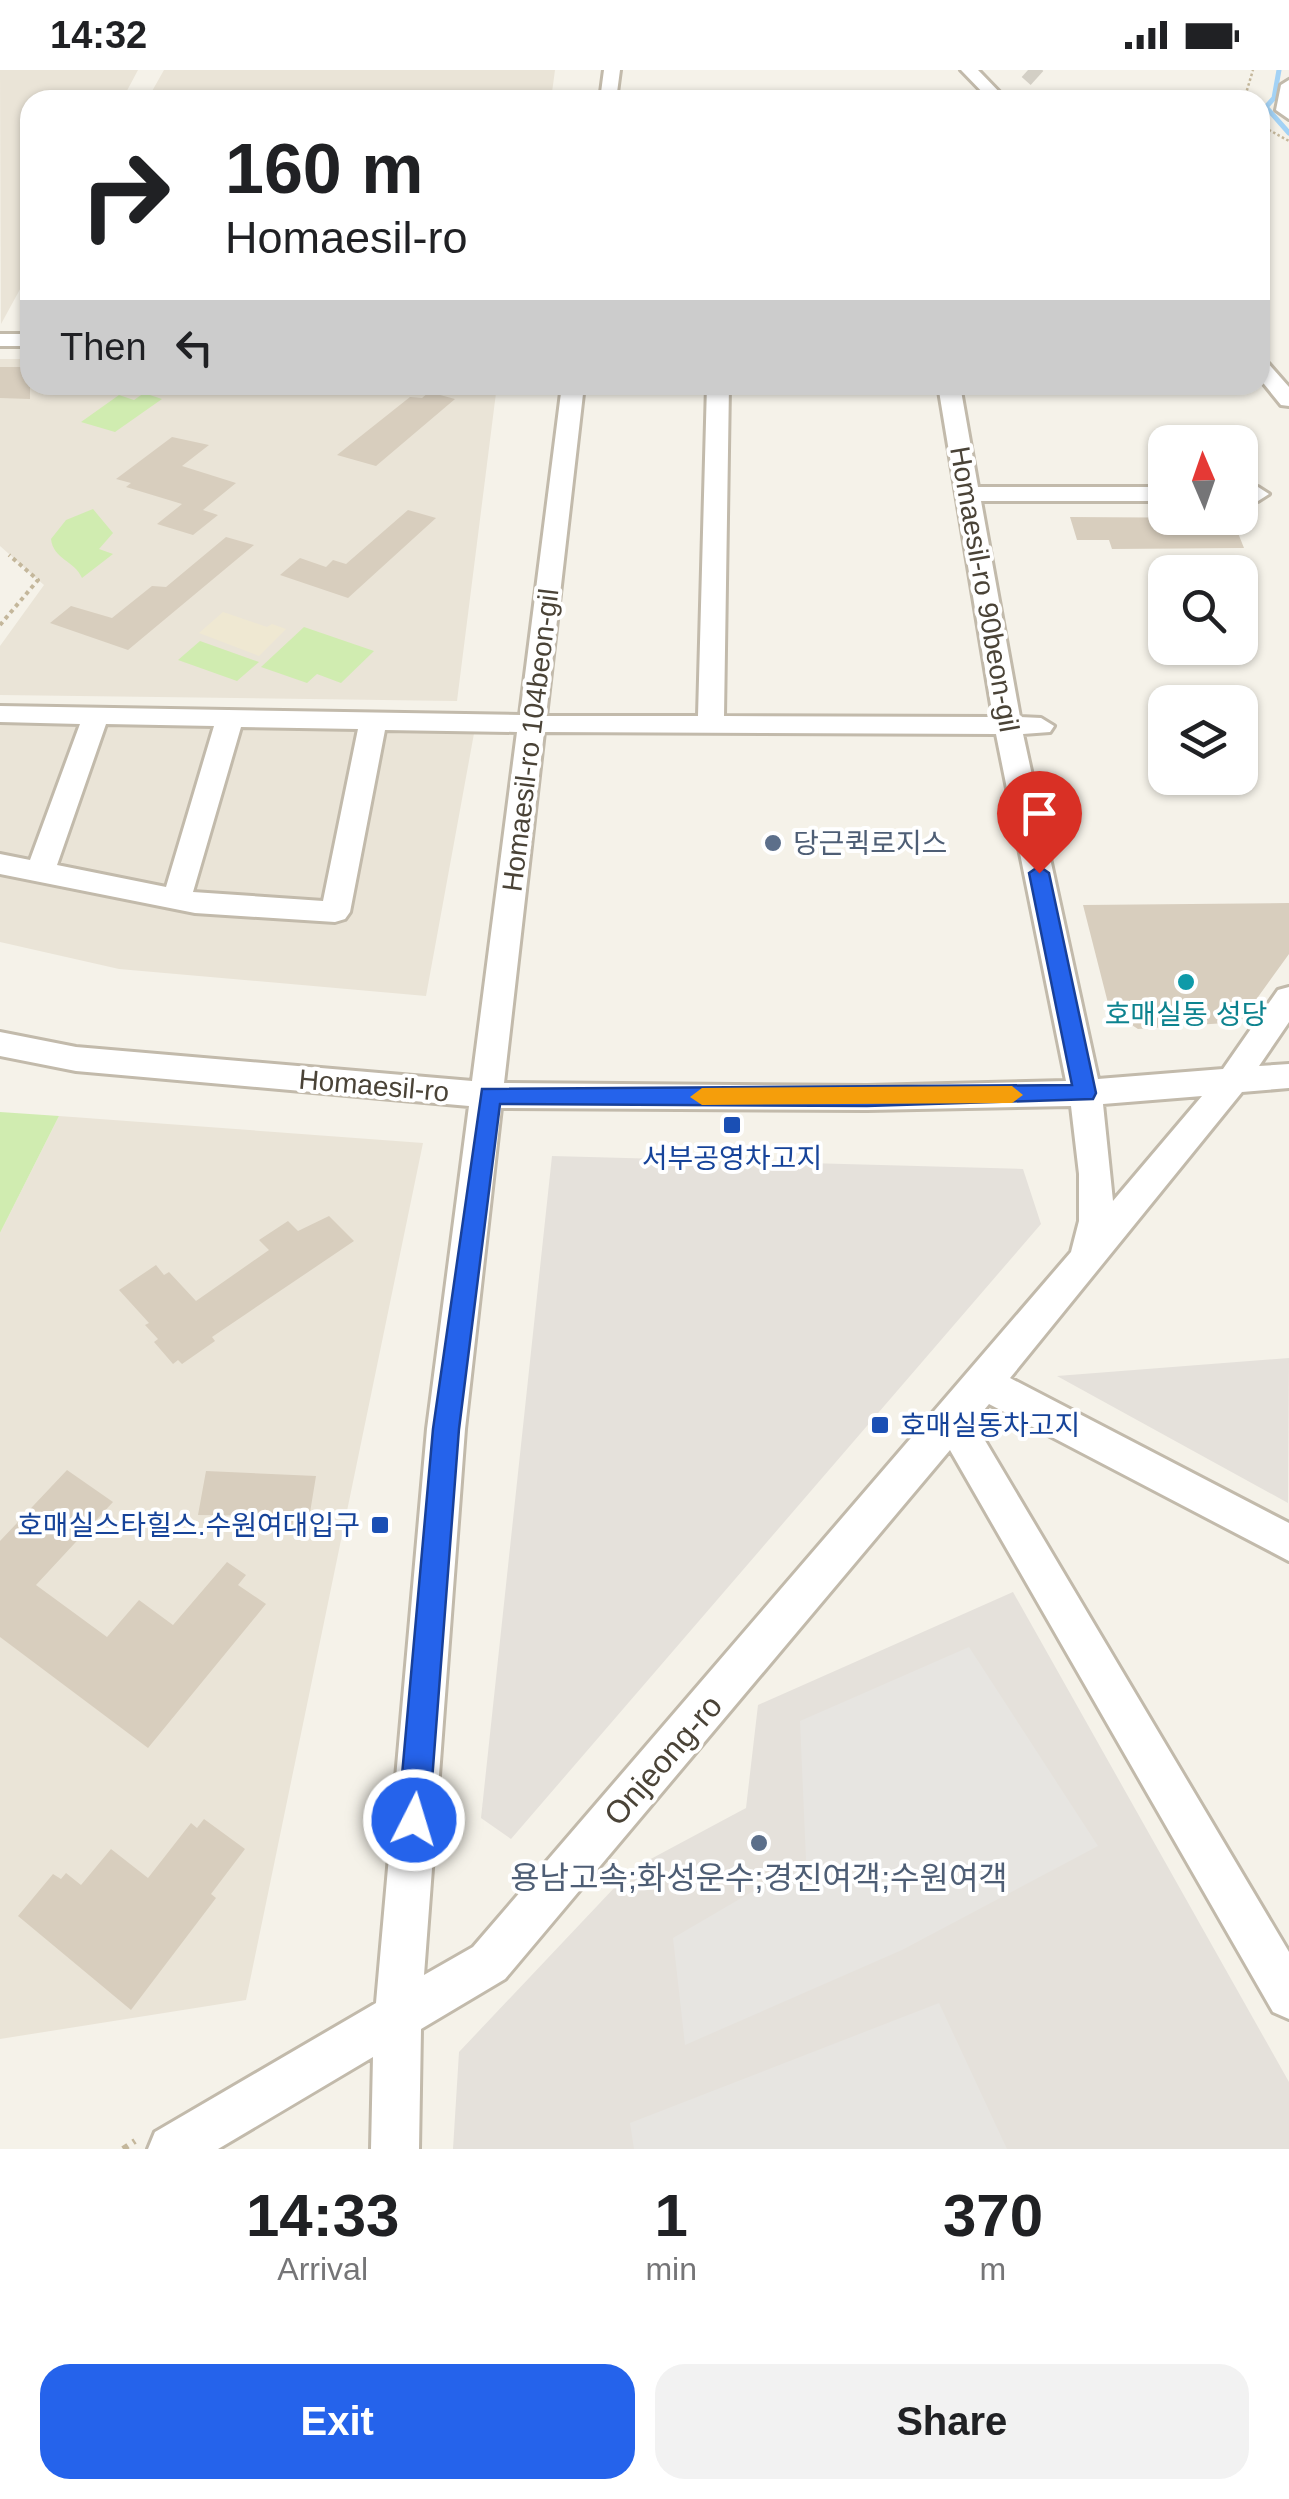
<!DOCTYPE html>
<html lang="en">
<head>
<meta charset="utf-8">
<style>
  body { margin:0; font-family:Arial,"Noto Sans KR",sans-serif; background:#f2f2f2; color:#202124; height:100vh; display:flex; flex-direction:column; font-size:38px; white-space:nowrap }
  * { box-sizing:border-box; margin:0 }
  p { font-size:32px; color:#757577 }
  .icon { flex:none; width:55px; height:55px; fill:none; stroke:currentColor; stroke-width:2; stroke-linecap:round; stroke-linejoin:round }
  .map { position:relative; height:2079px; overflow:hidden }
  .drawer { display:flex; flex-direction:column; background:#fff; flex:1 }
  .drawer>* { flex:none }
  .top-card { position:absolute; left:20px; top:20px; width:1250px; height:305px; border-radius:30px; box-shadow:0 2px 8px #0004; background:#fff; color:#202124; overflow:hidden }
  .needle { width:65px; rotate:358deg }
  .fabs { position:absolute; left:1148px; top:355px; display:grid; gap:20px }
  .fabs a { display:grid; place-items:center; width:110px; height:110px; border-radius:20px; background:#fff; box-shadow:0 2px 8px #0004; font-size:50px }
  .pin { position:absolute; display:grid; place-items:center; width:85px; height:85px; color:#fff; margin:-102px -42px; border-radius:50% 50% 50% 0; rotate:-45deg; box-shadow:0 0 10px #0007 }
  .pin .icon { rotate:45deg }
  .me { position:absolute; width:110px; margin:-55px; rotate:5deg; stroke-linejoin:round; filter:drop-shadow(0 0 8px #0008) }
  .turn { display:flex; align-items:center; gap:35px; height:210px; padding:0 40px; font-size:45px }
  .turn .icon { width:130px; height:130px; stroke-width:2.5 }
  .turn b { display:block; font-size:70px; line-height:85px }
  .then { display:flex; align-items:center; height:95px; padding:0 40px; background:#0003; gap:20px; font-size:38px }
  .eta { display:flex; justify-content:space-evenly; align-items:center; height:170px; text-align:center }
  .eta b { font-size:60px; font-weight:800; line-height:70px }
  .primary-button { display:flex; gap:20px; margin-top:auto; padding:20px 40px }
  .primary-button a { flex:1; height:115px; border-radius:30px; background:#2563eb; color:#fff; font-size:40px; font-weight:800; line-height:115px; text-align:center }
  .primary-button a+a { background:#f2f2f2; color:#202124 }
  .status { display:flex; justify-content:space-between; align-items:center; height:70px; padding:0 50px; background:#fff; direction:ltr }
  .status svg { height:28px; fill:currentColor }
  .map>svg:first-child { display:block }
</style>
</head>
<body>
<div class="status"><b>14:32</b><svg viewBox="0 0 49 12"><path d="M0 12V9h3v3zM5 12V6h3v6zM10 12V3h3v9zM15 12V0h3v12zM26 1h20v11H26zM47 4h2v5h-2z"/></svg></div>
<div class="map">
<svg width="1289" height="2079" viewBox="0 0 1289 2079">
  <rect width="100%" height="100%" fill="#f5f2e9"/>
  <!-- residential -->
  <path fill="#eae4d7" d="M0,0H138L122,30H30V201L1,254Z
    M164,0H555L551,30H147Z
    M0,289H30V315H497L457,631L0,625V576L44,515L0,476Z
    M0,648L475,658L426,926L119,899L0,872Z
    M59,1046L423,1073L246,1930L0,1969V1163Z"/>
  <!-- industrial -->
  <path fill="#e5e1db" d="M552,1086L1023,1099L1041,1154L511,1769L481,1748Z
    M1289,1288L1288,1433L1057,1306Z
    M1013,1522L1289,2012V2079H453L459,1982L632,1799L746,1738L758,1635Z"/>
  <!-- education -->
  <path fill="#efe8d2" d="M223,542L267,557L272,554L286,559L259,586L199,563Z"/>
  <!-- green -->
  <path fill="#d0ecb0" d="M144,323L162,329L115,362L81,352L119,325L134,330Z
    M93,439L113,463L99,479L113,484L82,508C75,491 53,489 51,469L66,450Z
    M304,557L374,581L341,613L317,604L307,613L261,597Z
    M200,571L259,592L237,611L178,590Z
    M0,1042L59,1046L0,1163Z"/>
  <!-- parking -->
  <path fill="#e7e5e1" d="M969,1577L1098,1776L902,1880L685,1975L673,1868L806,1790L800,1651Z
    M939,1933L1007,2079H634L630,2053Z"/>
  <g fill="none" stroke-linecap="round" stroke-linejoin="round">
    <!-- stream -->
    <path stroke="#a3d2f5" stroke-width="5" d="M1279,0L1274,28L1266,37L1289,63"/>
  </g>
  <!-- building -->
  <path fill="#d8cebe" d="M0,297H30V329L0,328Z
    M429,322L455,329L376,396L337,385L410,327L422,328Z
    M172,367L209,375L182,396L236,413L203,440L218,445L193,465L157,454L182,434L126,417L131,413L116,409Z
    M408,440L436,448L348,528L280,505L300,488L326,497L333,490L346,494Z
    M1070,447L1232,448L1244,478L1112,479L1109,470H1077Z
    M226,467L254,475L128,580L50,553L71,536L112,548L152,516L166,517Z
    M1289,833V884L1240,952L1138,959L1110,941L1083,835Z
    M329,1146L354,1171L212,1267L215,1271L182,1294L178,1290L173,1294L154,1272L158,1269L145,1255L149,1253L119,1220L156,1195L164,1205L169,1202L196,1231L269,1180L259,1170L288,1151L298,1161Z
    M67,1400L113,1432L36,1515L107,1567L139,1530L173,1555L227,1492L246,1505L238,1515L266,1534L148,1678L0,1567V1471Z
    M206,1401L316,1406L307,1461L254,1460L266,1446L198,1445Z
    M204,1749L245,1779L211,1824L216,1828L131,1940L18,1846L53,1804L61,1809L66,1803L81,1815L111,1779L148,1808L191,1753L197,1758Z"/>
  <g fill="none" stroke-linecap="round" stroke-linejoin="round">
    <!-- minor-tunnel -->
    <path stroke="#d3cfc5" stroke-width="19" stroke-dasharray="19 10" stroke-linecap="butt" d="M1028,0L1037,8"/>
    <!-- minor casing -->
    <g stroke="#c2baab" stroke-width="6">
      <path id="minor" d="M604,0H620L616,30H600Z
        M961,0H978L1007,30H990Z
        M1289,10V49L1276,40L1281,15Z
        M0,264H30V276H0Z
        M1260,290L1267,292L1289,317V336L1281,335L1260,309Z
        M562,315H584L546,646H698L707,315H729L724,646L993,647L938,315H960L978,417H1165V431H981L1020,647L1041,648L1054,656L1050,662L1023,664L1098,1009L1223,999L1278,920L1289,917V952L1259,996L1289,994V1018L1242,1022L1010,1308L1289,1453V1491L989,1334L974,1352L1289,1882V1949L1273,1942L950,1380L505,1909L421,1959L419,2079H371L373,1987L218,2079H148L155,2062L376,1933L427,1359L469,1036L76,1001L0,986V962L76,977L472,1011L517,662L385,660L350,842L345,849L335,852L195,843L0,804V784L30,790L80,654L0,652V636L520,645ZM106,654L214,656L166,817L57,795ZM241,657L358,659L323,831L193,822ZM544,662L996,664L1066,1011L867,1016L504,1013ZM1202,1026L1113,1131L1103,1034ZM1071,1036L1079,1104V1151L1071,1182L473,1877L424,1905L465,1359L501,1038L867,1040Z
        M1240,417H1258L1269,424L1258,431H1240Z"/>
    </g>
    <!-- path-far2 -->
    <path stroke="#c4b79b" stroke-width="2.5" stroke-dasharray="2.5 2.5" stroke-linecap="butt" d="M1244,30L1253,0
      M1260,55L1289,71"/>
    <!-- path-far1 -->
    <path stroke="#c4b79b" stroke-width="4" stroke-dasharray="4 4" stroke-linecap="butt" d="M0,555L38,510L9,485"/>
    <!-- path -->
    <path stroke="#c4b79b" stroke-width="6" stroke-dasharray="6 6" stroke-linecap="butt" d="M123,2079L135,2071"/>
    <!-- minor -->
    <use href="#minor" fill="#fff" fill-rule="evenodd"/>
  </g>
  <!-- route -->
  <path fill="#2563eb" stroke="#184099" stroke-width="2.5" d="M1039,796L1049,803L1096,1023L1093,1029L867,1036L500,1034L459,1359L429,1750L424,1761L414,1765L403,1761L398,1750L433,1359L482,1019L1072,1015L1029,803Z"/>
  <!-- slow -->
  <path fill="#f59e0b" d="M1012,1016L1023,1025L1012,1033L702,1035L690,1027L702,1018Z"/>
  <!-- markers -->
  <g fill="#5c6f8a" stroke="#fff" stroke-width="4">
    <circle cx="773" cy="773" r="10"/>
    <circle cx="759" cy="1773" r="10"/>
  </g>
  <circle fill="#0f9aa8" stroke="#fff" stroke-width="4" cx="1186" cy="912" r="10"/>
  <g fill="#1a4fb4" stroke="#fff" stroke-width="4">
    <rect x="722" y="1045" width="20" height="20" rx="5"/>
    <rect x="870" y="1345" width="20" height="20" rx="5"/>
    <rect x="370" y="1445" width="20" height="20" rx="5"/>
  </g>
  <g text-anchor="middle" stroke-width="8" stroke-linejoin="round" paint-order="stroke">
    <!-- street labels -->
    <g font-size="28" fill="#4a4337" stroke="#fff">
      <text transform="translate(985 519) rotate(80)" y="10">Homaesil-ro 90beon-gil</text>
      <text transform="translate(530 670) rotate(-83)" y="10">Homaesil-ro 104beon-gil</text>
      <text transform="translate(374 1015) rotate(5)" y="10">Homaesil-ro</text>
    </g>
    <!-- service labels -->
    <g font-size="28" fill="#4e5e75" stroke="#fff" text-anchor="start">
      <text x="793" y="783">당근퀵로지스</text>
    </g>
    <!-- culture labels -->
    <g font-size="28" fill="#0d838f" stroke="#fff">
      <text x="1186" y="954">호매실동 성당</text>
    </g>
    <!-- transit labels -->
    <g font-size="28" fill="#164399" stroke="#fff">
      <text x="732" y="1098">서부공영차고지</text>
      <text x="900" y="1365" text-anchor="start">호매실동차고지</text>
      <text x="360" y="1465" text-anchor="end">호매실스타힐스.수원여대입구</text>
    </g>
    <!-- near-street labels -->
    <g font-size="32" fill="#4a4337" stroke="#fff">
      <text transform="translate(663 1690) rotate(-49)" y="11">Onjeong-ro</text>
    </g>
    <!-- near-service labels -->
    <g font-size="32" fill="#4e5e75" stroke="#fff">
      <text x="759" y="1819">용남고속;화성운수;경진여객;수원여객</text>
    </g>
  </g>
</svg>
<div class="fabs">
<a><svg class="needle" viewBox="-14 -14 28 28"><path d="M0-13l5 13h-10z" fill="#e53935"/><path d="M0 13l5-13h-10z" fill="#757577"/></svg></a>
<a><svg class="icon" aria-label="search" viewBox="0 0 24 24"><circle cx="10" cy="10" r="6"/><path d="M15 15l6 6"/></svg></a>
<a><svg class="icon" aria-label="layers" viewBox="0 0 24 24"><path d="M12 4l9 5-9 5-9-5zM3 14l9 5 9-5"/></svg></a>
</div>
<div class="pin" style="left:1039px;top:803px;background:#d93025"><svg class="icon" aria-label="arrive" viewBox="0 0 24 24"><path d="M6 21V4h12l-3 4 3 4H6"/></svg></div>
<svg class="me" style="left:414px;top:1750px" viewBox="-20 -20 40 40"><circle r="17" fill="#2563eb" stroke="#fff" stroke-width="3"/><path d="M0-11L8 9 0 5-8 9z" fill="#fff"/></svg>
<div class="top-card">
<div class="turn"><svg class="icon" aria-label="right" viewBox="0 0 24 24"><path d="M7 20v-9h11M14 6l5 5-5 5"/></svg><div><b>160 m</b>Homaesil-ro</div></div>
<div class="then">Then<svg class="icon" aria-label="left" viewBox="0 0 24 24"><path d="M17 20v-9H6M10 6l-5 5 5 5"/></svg></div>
</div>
</div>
<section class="drawer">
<div class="eta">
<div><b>14:33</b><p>Arrival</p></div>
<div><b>1</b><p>min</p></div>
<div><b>370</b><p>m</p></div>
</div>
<div class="primary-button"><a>Exit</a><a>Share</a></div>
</section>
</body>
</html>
